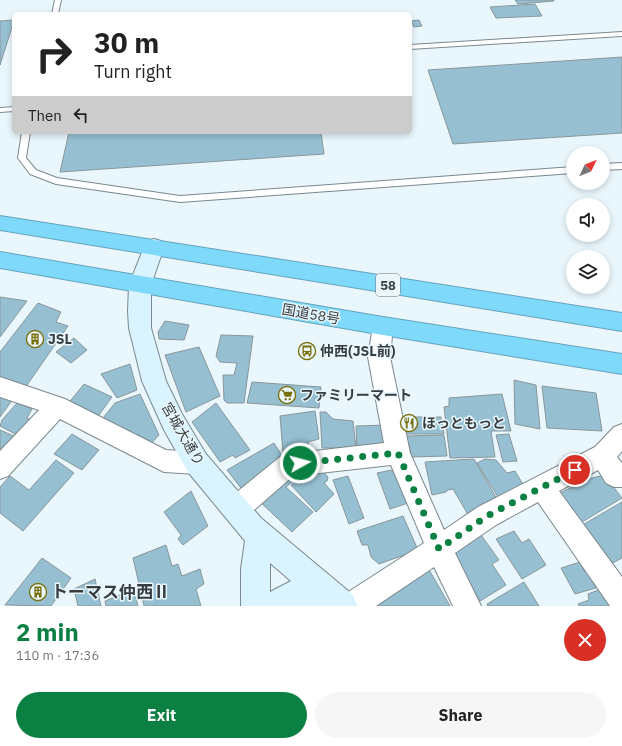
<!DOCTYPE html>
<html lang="en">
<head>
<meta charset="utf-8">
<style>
  body { margin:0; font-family:"IBM Plex Sans","Noto Sans JP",sans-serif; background:#f6f6f6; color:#222; height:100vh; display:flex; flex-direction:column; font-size:15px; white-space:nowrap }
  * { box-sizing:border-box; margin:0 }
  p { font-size:13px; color:#767676 }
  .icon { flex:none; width:22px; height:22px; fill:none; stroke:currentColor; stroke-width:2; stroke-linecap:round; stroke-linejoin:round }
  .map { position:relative; height:606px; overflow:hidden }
  .sheet { display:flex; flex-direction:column; background:#fff; flex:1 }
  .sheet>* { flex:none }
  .banner { position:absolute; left:12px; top:12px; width:400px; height:122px; border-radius:6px; box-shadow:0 2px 6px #0003; background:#fff; color:#222; overflow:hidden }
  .needle { width:26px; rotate:47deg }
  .fabs { position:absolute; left:566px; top:146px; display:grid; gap:8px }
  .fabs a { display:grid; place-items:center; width:44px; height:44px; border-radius:50%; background:#fff; box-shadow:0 2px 6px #0003; font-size:20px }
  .pin { position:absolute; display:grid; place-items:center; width:34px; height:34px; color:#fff; margin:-17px; border:2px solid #fff; border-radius:50%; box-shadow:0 1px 4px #0007 }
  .me { position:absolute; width:44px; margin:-22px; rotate:83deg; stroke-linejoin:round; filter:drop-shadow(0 0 3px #0008) }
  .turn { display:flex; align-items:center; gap:14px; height:84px; padding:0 16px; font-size:18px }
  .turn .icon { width:52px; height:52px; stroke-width:2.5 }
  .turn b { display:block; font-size:28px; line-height:34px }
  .then { display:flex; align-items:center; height:38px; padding:0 16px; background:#0003; gap:8px; font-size:15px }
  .round { display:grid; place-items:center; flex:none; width:42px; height:42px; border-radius:21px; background:#f6f6f6 }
  .summary { display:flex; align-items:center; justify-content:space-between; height:68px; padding:0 16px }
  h1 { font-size:24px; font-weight:800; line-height:30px; color:#0b8043 }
  .primary-button { display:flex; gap:8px; margin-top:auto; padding:8px 16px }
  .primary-button a { flex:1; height:46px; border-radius:24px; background:#0b8043; color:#fff; font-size:16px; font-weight:800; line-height:46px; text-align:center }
  .primary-button a+a { background:#f6f6f6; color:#222 }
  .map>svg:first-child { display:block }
</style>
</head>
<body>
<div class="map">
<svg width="622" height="606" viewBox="0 0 622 606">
  <rect width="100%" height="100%" fill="#e9f7fd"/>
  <!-- building -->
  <path fill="#96c0d1" stroke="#89969b" d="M515,0H554V1L518,4Z
    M535,4L542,16L496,18L490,7Z
    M14,20V21L0,65V21Z
    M419,20L422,26L414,27L411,21Z
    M622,57V133L453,144L428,70Z
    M69,132H321L324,154L60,172Z
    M0,297L27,301L0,337Z
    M38,303L61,312L56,322L68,326L25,388L0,381V352Z
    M165,321L189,325L184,340L159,339L158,332Z
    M221,335L253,336L244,403H227L224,400L223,375H234L237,363L220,362L216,356Z
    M74,338L87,350L71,363L56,352Z
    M199,347L220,396L186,412L165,355Z
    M130,364L137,390L117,398L101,374Z
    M514,380L536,385L540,429L515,424Z
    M252,382L321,387L319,408L247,403Z
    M84,384L112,397L96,419L67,405Z
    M542,386L596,393L602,431L547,428Z
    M0,394L13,399L0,417Z
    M140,394L159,435L148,447L103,418L115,403Z
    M502,394L511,431H491L495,457L450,458L444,407L449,406V398Z
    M17,403L32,409L27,418L31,420L19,436L0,426L2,420Z
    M216,403L250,450L235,458L233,455L220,462L192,422Z
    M315,411L319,439L308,442L310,456L294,459L293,453H283L280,416Z
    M320,412H326L333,419L353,421L356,448H322Z
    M399,417H441L444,434H401Z
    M386,425L389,451L357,450L356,426Z
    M0,430L23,440L0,459Z
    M72,434L99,450L82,470L54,454Z
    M509,434L517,461L503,462L496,435Z
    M444,435L447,456L411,457L409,444L406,443L405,436Z
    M274,443L284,459L244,492L227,470Z
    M474,459L497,499L467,513L453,489L448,490L446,492L432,495L425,462Z
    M485,459L496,460L507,473L515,471L524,486L498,497L477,463Z
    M56,460L74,473L23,531L0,513V487L10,476L29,490Z
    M321,469L328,477L327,481L324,483L334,494L316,512L291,485L297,480L296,474L305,472L308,476L315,470Z
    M397,469L408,503L390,509L377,473Z
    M289,473L295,479L286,487L313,512L292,532L257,499Z
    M604,475L622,498L577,525L556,495L588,479Z
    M348,476L364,518L349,524L333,480Z
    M191,491L208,526L183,545L178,539L181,535L164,512Z
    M622,502V558L611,564L579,527Z
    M403,516L418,550L379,564L371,557L368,545H362L357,531Z
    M514,531L522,543L529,539L546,565L522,579L496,539Z
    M481,535L499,560L492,564L506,585L480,601L451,553Z
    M166,545L172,566L178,564L182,576L200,569L204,584L196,589L201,606H144L133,558Z
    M42,558L71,578L51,606L5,605Z
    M580,562L584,571H587L596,588L575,594L561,568Z
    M428,568L450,606H374Z
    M95,579L101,606H78L74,589Z
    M524,582L539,606H488L487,604Z
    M134,589L138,606H106L105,601Z
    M601,589L610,606H579L578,604L589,600L588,594Z"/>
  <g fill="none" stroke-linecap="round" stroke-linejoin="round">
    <!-- lane casing -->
    <g stroke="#7b888d" stroke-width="2">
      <path id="lane" d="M55,0H61L58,14H52Z
        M622,32V36L410,49V45Z
        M14,107V111L0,112V108Z
        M22,132H30L26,158L36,170L57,178L180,196L573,167V173L180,202L56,184L30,174L18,158Z
        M622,163V169L603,170V164Z"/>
    </g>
    <!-- street casing -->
    <g stroke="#7b888d" stroke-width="2">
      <path id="street" d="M383,317L390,320L393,326L390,357L410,453L444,530L478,507L595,447L614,427L622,424V451L617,457L622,463V487H614L606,483L598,470L559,491L622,577V606H610L538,502L496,525L455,553L481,606H453L434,567L376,606H338L342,596L424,543L391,465L293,476L245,518L236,521L227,518L224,509L227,500L280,457L288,454L384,443L368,357L373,326L376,320Z
        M0,377L65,399L166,450L197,452L205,455L209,463L205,471L197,474L164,472L60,419L8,476L0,479V451L39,410L0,397Z"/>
    </g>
    <!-- secondary casing -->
    <g stroke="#7b888d" stroke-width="2">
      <path id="secondary" d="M154,239L161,241L164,247L151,285V328L166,381L182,414L206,454L261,518L353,595L357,606H241V569L245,541L188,472L164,430L142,381L129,328L128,311L129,285L144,247L147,241ZM270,563L291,581L270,592Z"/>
    </g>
    <!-- highway casing -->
    <g stroke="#66a2ba" stroke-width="2">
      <path id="highway" d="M0,216L622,313V331L0,230Z
        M0,252L383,317L622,354V374L383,335L0,268Z"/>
    </g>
    <!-- lane -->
    <use href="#lane" fill="#fff" fill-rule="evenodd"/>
    <!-- street -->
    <use href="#street" fill="#fff" fill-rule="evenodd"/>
    <!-- secondary -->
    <use href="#secondary" fill="#d9f4fe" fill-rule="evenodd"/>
    <!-- highway -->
    <use href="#highway" fill="#7fd9fb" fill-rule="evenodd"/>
  </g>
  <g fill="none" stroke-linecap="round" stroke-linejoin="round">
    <!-- route -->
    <path stroke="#0b8043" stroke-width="7" stroke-dasharray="0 12.6" d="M300,463L398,453L439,549L487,516L575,470"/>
  </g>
  <!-- icons -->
  <defs>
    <g id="building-ring" transform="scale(0.9)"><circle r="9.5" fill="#e9f7fd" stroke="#7b6f0c" stroke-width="1.5"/><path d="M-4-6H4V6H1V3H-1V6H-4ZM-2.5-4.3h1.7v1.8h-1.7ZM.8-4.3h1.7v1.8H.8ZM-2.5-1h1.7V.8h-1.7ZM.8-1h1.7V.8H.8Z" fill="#7b6f0c"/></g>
    <g id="bus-ring" transform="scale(0.9)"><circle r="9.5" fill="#e9f7fd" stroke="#7b6f0c" stroke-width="1.5"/><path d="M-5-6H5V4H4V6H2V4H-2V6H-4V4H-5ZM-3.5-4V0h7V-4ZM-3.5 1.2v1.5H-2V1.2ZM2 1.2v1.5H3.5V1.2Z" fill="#7b6f0c"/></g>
    <g id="supermarket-ring" transform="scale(0.9)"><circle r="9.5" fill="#e9f7fd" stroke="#7b6f0c" stroke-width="1.5"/><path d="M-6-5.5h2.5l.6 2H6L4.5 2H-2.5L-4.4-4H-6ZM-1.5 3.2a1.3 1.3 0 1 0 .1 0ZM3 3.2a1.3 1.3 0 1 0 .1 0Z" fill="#7b6f0c"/></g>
    <g id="restaurant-ring" transform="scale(0.9)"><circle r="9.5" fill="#e9f7fd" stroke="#7b6f0c" stroke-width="1.5"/><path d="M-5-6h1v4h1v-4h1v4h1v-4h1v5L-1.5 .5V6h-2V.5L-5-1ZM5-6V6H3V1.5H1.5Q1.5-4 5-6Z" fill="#7b6f0c"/></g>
  </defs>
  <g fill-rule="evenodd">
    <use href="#building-ring" x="35" y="339"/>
    <use href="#bus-ring" x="307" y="351"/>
    <use href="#supermarket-ring" x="287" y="395"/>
    <use href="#restaurant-ring" x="409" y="423"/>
    <use href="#building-ring" x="38" y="592"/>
  </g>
  <g text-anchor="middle" stroke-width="3" stroke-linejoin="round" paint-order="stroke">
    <!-- shield labels -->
    <rect fill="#e9f7fd" stroke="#6d7579" stroke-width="1" x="376" y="274" width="24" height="22" rx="3"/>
    <g font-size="13" font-weight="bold" fill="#383d40">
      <text x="388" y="290">58</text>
    </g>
    <!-- street labels -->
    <g font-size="14" fill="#383d40" stroke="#e9f7fd">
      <text transform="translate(311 314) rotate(10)" y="5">国道58号</text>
      <text transform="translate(183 434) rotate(60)" y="5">宮城大通り</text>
    </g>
    <!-- poi labels -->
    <g font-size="14" font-weight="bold" fill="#383d40" stroke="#e9f7fd" text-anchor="start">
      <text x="48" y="344">JSL</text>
      <text x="320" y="356">仲西(JSL前)</text>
      <text x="300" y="400">ファミリーマート</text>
      <text x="422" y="428">ほっともっと</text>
    </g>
    <!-- near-poi labels -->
    <g font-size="17" font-weight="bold" fill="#383d40" stroke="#e9f7fd" text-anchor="start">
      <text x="51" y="598">トーマス仲西Ⅱ</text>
    </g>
  </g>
</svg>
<div class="fabs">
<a><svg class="needle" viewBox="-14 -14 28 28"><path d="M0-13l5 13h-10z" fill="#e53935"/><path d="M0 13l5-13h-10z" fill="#767676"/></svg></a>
<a><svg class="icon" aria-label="sound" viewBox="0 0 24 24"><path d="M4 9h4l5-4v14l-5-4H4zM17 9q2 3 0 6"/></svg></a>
<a><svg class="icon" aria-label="layers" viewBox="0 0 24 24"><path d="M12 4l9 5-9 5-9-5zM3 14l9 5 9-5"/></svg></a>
</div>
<div class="pin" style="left:575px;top:470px;background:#d93025"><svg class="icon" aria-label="arrive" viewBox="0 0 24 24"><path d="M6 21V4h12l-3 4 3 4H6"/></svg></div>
<svg class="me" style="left:300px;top:463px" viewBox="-20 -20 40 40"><circle r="17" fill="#0b8043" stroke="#fff" stroke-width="3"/><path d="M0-11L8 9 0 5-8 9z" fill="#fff"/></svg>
<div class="banner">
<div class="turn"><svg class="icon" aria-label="right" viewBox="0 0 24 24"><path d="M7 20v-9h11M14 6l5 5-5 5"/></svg><div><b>30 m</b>Turn right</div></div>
<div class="then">Then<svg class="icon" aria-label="left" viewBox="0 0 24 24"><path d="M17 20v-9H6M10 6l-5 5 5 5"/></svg></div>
</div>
</div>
<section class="sheet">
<div class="summary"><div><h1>2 min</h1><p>110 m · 17:36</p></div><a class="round" style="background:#d93025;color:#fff"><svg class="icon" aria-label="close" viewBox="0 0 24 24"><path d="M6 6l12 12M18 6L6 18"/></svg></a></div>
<div class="primary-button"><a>Exit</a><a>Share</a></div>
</section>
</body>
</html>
